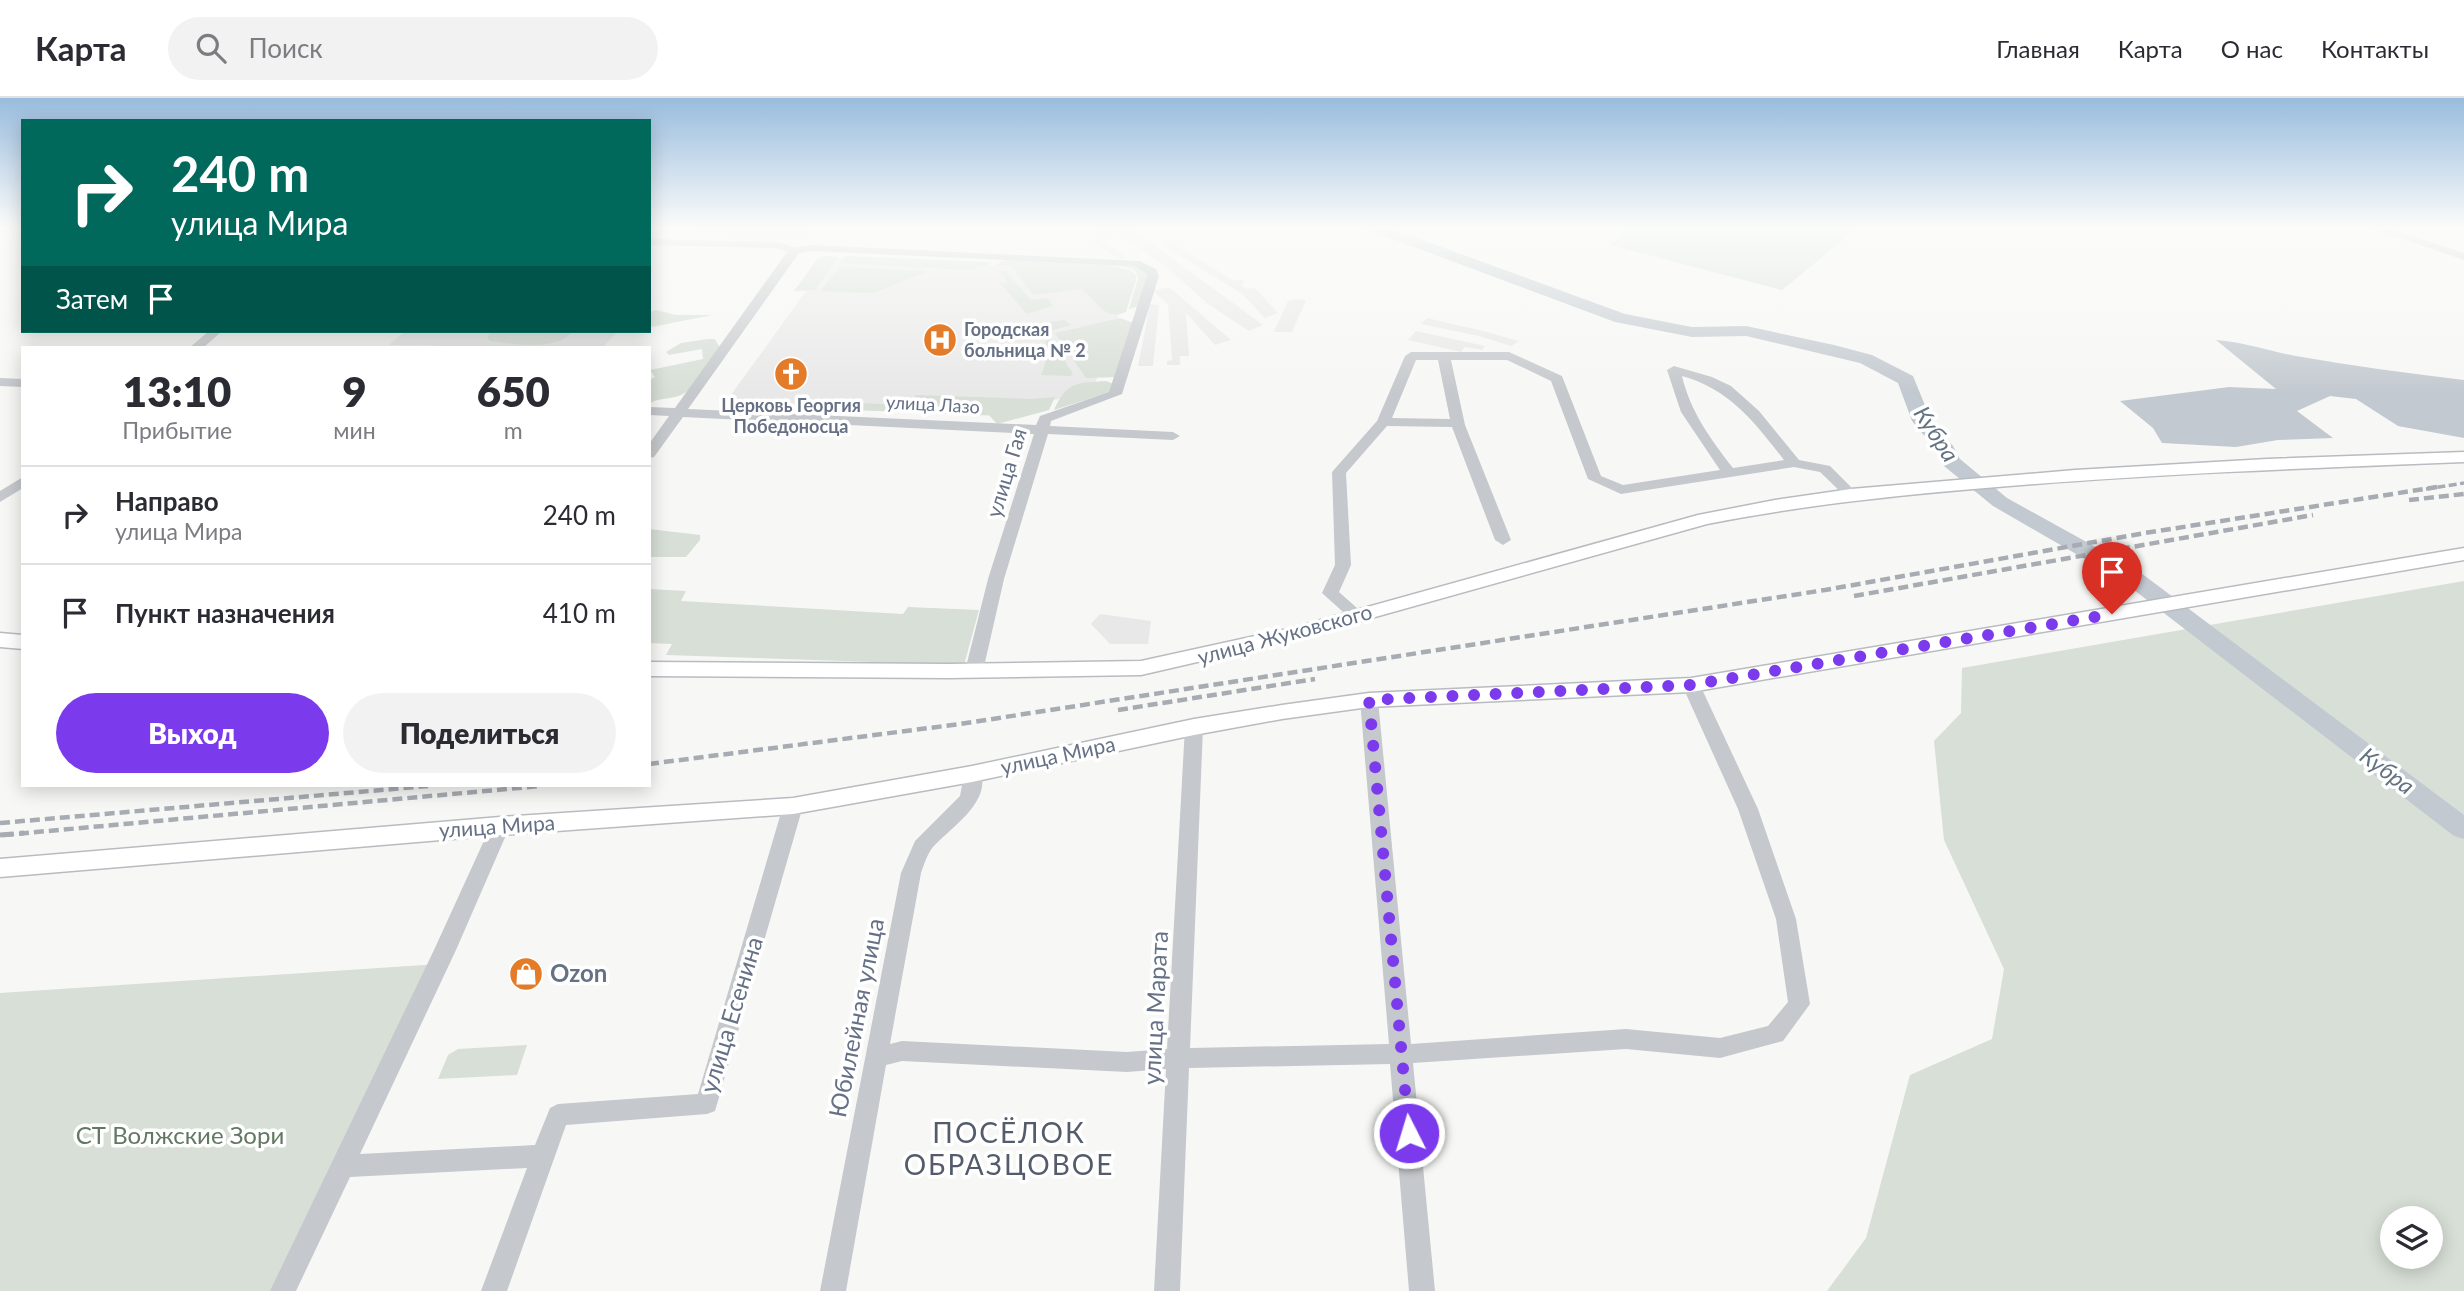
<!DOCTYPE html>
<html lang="ru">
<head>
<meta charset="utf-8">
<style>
  body { margin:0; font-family:Lato,sans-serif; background:#f2f2f3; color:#2b2b33; height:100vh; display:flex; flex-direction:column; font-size:26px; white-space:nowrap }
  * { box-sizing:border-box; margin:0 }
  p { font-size:23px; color:#7c7c81 }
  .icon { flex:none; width:38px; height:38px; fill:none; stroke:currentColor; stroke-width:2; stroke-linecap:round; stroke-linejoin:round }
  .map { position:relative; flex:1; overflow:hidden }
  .sheet { position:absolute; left:21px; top:248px; width:630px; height:441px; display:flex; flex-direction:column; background:#fff; border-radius:0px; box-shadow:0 4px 18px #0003 }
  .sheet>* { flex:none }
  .hud { position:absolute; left:21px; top:21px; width:630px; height:214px; border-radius:0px; box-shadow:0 4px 18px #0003; background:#00695c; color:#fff; overflow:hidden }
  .buttons { position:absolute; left:2380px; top:1108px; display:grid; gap:14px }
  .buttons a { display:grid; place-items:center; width:63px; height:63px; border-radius:50%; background:#fff; box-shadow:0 4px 18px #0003; font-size:35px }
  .pin { position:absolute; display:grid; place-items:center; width:60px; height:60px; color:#fff; margin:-72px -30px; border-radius:50% 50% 50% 0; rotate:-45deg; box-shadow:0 0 7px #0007 }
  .pin .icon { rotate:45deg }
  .me { position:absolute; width:77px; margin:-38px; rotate:355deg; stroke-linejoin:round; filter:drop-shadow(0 0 5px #0008) }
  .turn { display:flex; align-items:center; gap:24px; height:147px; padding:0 35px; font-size:32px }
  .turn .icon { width:91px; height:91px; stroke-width:2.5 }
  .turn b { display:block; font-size:49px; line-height:60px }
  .then { display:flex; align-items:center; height:66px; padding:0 35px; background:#0003; gap:14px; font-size:26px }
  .eta { display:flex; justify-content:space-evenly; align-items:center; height:119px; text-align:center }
  .eta b { font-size:42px; font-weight:800; line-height:49px }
  .button { display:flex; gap:14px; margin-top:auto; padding:14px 35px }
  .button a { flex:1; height:80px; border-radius:42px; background:#7c3aed; color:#fff; font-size:28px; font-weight:800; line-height:80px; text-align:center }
  .button a+a { background:#f2f2f3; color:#2b2b33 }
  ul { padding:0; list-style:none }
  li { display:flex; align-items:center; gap:21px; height:98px; padding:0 35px; border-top:2px solid #e1e1e2 }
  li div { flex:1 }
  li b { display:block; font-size:26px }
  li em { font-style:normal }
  header { display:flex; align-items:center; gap:42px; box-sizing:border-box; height:98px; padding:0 35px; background:#fff; border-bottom:2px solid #e1e1e2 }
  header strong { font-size:33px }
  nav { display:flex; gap:38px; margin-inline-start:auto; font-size:24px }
  .search { width:490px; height:63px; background:#f2f2f3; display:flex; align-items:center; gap:18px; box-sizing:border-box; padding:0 24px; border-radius:38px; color:#7c7c81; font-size:26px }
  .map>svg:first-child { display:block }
</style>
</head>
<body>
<header>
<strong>Карта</strong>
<div class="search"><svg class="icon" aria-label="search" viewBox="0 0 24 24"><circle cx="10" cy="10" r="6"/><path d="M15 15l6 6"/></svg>Поиск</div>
<nav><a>Главная</a><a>Карта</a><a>О нас</a><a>Контакты</a></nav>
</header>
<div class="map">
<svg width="2464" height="1193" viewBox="0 0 2464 1193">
  <rect width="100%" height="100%" fill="#f7f8f5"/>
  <!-- built -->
  <path fill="#e8e8e8" d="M705,129L809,132L803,140L698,137Z
    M1106,129L1121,132L1128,130L1143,139L1263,227L1249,233L1207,205L1165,168L1118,136L1101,141L1127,160L1120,162L1093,143L1099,141L1090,135Z
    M1169,143L1234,183L1240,181L1245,184L1241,187L1247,191L1255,190L1278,215L1265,220L1241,195L1161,146Z
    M830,160L1089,171L1128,189L1093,292L993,318L725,305Z
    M1169,189L1231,242L1215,247L1186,215L1189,258H1180V267H1167V263L1172,262L1168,206L1153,193Z
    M1296,201L1306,202L1292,234H1274L1288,203Z
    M1150,206L1159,207L1153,268H1138Z
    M1427,220L1483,233L1519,243L1511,248L1479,238L1421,226Z
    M405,233H618L602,250L389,247Z
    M1416,233L1485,248L1482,252L1465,249L1461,254L1408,242Z
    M1100,516L1151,523L1148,546H1110L1091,526Z"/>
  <!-- green -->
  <path fill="#d7dfd6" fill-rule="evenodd" d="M1628,129H1859L1782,192L1610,147Z
    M824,158L838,159L815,192L794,193L818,160Z
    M846,158L990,164L991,166L968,172L840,165Z
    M1006,161L1134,165L1149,173L1143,207L1129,211L1138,180C1136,168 1123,169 1113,168L1131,172L1136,177V182L1126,214C1104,224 1096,202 1082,191L1033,197L1011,168L996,167Z
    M840,169L925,173V175L872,195L820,193Z
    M1006,173L1031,202L1048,200L1053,208L1027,216L1000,185L1007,184L1000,174Z
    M656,212L676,217H712L652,229L649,228V214Z
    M1120,220L1134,225L1117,279L1086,280L1055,235Z
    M1064,222L1071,227L1047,234L1073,276L1070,278L1041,277L1050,252L1045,244L1047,243L1035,227Z
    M493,233H573C556,254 515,246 490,243L487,239Z
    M708,241H715L720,250C710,264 697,290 681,297C670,302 659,299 649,306V282L655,279L650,272L703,261L702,251L669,257L666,254L681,245Z
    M1106,283L1114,286L1110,294L1054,312C1067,283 1077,285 1106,283Z
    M916,297L1031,301L1055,299L1049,312L997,326L989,317L852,312L856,305L908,307Z
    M649,431L700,437V442L686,459H649Z
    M2464,483V1193H1827L1866,1140L1910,977L1992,941L2004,871L1944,742L1934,643L1961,615L1962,570ZM2392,1120H2431V1158H2392Z
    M649,491L686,493L681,503L903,516L908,509L979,512L964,567L666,557L672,546L649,545Z
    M439,866L283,1193H0V895Z
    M527,947L517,977L438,981L448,957L458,951Z"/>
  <!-- water -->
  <path fill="#c3c9d0" d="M2216,242C2244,244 2269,253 2296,258C2352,268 2408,275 2464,282V340L2398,328L2356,301L2330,298L2297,313L2333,340L2278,342L2236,349L2162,345L2153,330L2120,303L2229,289L2276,291Z"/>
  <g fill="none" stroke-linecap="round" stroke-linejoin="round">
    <!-- river -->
    <path fill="#c3c9d0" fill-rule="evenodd" d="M1365,129H1387L1625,216L1692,229L1746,228L1834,247L1872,257L1913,278L1931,322L1953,348L1960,361L2007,400L2137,472L2464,717V741L2454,738L2121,482L1993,408L1944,368L1937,353L1912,323L1898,285L1860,265L1746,238L1692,239L1615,224L1368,132Z"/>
    <!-- major casing -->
    <g stroke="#b8bbc0" stroke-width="3">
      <path id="major" d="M2464,354V364C2308,370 2152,376 1997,389C1899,397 1803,407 1707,426L1293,542L1141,577L949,580L649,578V564L949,566L1141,563L1292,530L1698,417L1775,402L1851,391L2075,372L2267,361Z
        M2464,450V462L1691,594L1369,609L1282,621L1194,637L972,684L793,716L500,737L0,779V761L500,719L793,700L972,668L1194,621L1282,607L1369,595L1691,580Z
        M0,535L23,537V551L0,549Z"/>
    </g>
    <!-- minor -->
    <path fill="#c5c8cc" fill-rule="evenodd" d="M0,129H14L0,136Z
      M2368,129H2385L2464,155V162Z
      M649,141L777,144L794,149L812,147L1140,163L1156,171L1159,178L1122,296L1051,323L1050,328L1173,334L1180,338L1173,342L1048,336L1004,481L983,573L980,577H968L965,573L988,481L1034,336L683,319L654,359L649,360V346L669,318L649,317V309L675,310L787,154L776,150L649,147ZM812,153L1134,168L1146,175L1147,178L1109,294L1040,318L1036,327L688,311L799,155Z
      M209,233H222L203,250H189Z
      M1411,254H1509L1562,278L1601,378L1623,387L1720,372L1681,314L1667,272L1674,268L1712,279L1731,288L1759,313L1799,362L1830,368L1858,396L1851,400L1846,399L1820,374L1794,369L1621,396L1588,381L1551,283L1507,262H1451L1465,327L1511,442L1503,447L1495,442L1452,329L1387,328L1346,375L1351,467L1339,494L1366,518L1364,522H1352L1322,495L1335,467L1332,374L1377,323L1405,258ZM1416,262H1438L1450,321L1392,320ZM1682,278C1730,291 1755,325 1784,362L1733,370C1711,342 1690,313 1682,278Z
      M0,280L23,281V289L0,288Z
      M23,379V390L0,404V393Z
      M1691,581L1700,587L1758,711L1796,821L1810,906L1783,943L1720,960L1626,951L1413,965L1435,1193H1409L1390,966L1189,970L1180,1193H1154L1166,971L1127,974L902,963L886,967L846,1193H820L901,775L915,743L960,698L965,671H979C995,702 950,730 933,749C927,756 924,767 921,775L890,946L902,943L1127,954L1167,951L1185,629L1188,625H1200L1203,629L1190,950L1389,946L1360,602L1369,596L1378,602L1411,946L1626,931L1720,940L1768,928L1788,904L1776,821L1738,711L1682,587Z
      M793,701L800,703L803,708L715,1013L707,1016L566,1027L507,1193H481L527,1070L350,1079L296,1193H270L434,852L493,723L500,721L507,723L510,728L456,852L360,1056L535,1047L550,1010L558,1006L698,996L783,708L786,703Z"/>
    <!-- major -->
    <use href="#major" fill="#fff" fill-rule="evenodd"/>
    <!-- rail-far2 -->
    <path stroke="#a7abb2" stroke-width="3.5" stroke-dasharray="8 3.5" stroke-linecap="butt" d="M2426,391L2464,385"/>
    <!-- rail-far1 -->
    <path stroke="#a7abb2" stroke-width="4.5" stroke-dasharray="10 5" stroke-linecap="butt" d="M2409,402L2464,396
      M1854,498L2313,417
      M1118,612L1315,581
      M649,666L960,626L1825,492L2145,435L2437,389
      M0,725L428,688
      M4,737L540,688"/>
    <!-- rail -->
    <path stroke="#a7abb2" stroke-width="5" stroke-dasharray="13 7" stroke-linecap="butt" d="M0,737L24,735"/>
  </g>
  <!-- sky -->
  <linearGradient id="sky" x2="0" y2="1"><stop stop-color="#99bcde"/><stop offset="0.44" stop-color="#fbfcfa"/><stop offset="1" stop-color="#fbfcfa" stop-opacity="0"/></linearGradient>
  <rect width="2464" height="296" fill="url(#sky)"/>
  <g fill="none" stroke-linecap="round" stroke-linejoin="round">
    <!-- route -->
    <path stroke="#7c3aed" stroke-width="12" stroke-dasharray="0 21.6" d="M1409,1035L1369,602L1691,587L2112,516"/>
  </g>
  <!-- icons -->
  <defs>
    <g id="hospital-disc" transform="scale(1.75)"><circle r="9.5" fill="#e37b29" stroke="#fff"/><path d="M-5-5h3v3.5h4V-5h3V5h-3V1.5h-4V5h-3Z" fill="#fff"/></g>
    <g id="church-disc" transform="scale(1.75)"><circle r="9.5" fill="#e37b29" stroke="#fff"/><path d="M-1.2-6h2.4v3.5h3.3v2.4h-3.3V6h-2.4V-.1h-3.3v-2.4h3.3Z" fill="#fff"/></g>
    <g id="shop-disc" transform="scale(1.75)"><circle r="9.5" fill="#e37b29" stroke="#fff"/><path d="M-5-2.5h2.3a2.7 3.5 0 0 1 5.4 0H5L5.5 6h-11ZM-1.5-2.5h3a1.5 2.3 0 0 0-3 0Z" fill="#fff"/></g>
  </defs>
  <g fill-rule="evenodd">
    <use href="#hospital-disc" x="940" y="242"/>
    <use href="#church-disc" x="791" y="276"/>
    <use href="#shop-disc" x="526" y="876"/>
  </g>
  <g text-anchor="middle" stroke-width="7" stroke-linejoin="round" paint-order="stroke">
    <!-- far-poi labels -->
    <g font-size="18" font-weight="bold" fill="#667186" stroke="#fff" text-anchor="start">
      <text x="964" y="238">Городская<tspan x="964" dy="21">больница № 2</tspan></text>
      <text x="791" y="314" text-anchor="middle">Церковь Георгия<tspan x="791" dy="21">Победоносца</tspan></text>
    </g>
    <!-- far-street labels -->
    <g font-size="18" fill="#667186" stroke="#fff">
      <text transform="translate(933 307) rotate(3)" y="6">улица Лазо</text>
    </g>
    <!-- street labels -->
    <g font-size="21" fill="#667186" stroke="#fff">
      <text transform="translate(1007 375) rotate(-73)" y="7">улица Гая</text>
      <text transform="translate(1285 537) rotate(-15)" y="7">улица Жуковского</text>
      <text transform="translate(1058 658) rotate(-12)" y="7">улица Мира</text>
      <text transform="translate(497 729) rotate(-4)" y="7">улица Мира</text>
    </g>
    <!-- water labels -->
    <g font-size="23" font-style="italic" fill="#637382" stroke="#fff">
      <text transform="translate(1936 336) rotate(57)" y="8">Кубра</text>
      <text transform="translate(2387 673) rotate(37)" y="8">Кубра</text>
    </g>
    <!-- near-poi labels -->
    <g font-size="24" font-weight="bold" fill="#667186" stroke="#fff" text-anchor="start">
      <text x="550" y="884">Ozon</text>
    </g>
    <!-- near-street labels -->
    <g font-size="24" fill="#667186" stroke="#fff">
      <text transform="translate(1156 910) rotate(-87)" y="8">улица Марата</text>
      <text transform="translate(732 917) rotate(-73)" y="8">улица Есенина</text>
      <text transform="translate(857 920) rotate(-79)" y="8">Юбилейная улица</text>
    </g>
    <!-- near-park labels -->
    <g font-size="24" fill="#617861" stroke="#fff">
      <text x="180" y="1046">СТ Волжские Зори</text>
    </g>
    <!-- near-neighbourhood labels -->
    <g font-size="28" letter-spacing="2" fill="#545c6b" stroke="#fff">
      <text x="1009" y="1045">ПОСЁЛОК<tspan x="1009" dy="32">ОБРАЗЦОВОЕ</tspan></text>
    </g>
  </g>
</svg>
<div class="buttons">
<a><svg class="icon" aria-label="layers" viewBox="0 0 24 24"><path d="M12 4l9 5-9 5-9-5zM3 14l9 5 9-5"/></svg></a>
</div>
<div class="pin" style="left:2112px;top:516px;background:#d93025"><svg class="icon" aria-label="arrive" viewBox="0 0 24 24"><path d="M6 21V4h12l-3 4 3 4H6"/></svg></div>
<svg class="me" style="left:1409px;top:1035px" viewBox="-20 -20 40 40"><circle r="17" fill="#7c3aed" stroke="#fff" stroke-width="3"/><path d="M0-11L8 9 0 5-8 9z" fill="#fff"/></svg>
<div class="hud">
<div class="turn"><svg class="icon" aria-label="right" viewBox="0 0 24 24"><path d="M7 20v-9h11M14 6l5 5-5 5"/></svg><div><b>240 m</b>улица Мира</div></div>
<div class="then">Затем<svg class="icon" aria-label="arrive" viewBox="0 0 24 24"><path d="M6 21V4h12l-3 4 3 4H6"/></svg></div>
</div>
<section class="sheet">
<div class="eta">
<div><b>13:10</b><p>Прибытие</p></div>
<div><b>9</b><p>мин</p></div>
<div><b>650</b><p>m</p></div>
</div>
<ul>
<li><svg class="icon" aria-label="right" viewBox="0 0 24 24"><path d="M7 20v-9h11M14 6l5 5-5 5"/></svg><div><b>Направо</b><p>улица Мира</p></div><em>240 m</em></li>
<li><svg class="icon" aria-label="arrive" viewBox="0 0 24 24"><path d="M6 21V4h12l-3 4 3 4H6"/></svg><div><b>Пункт назначения</b></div><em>410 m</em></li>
</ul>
<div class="button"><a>Выход</a><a>Поделиться</a></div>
</section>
</div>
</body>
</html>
